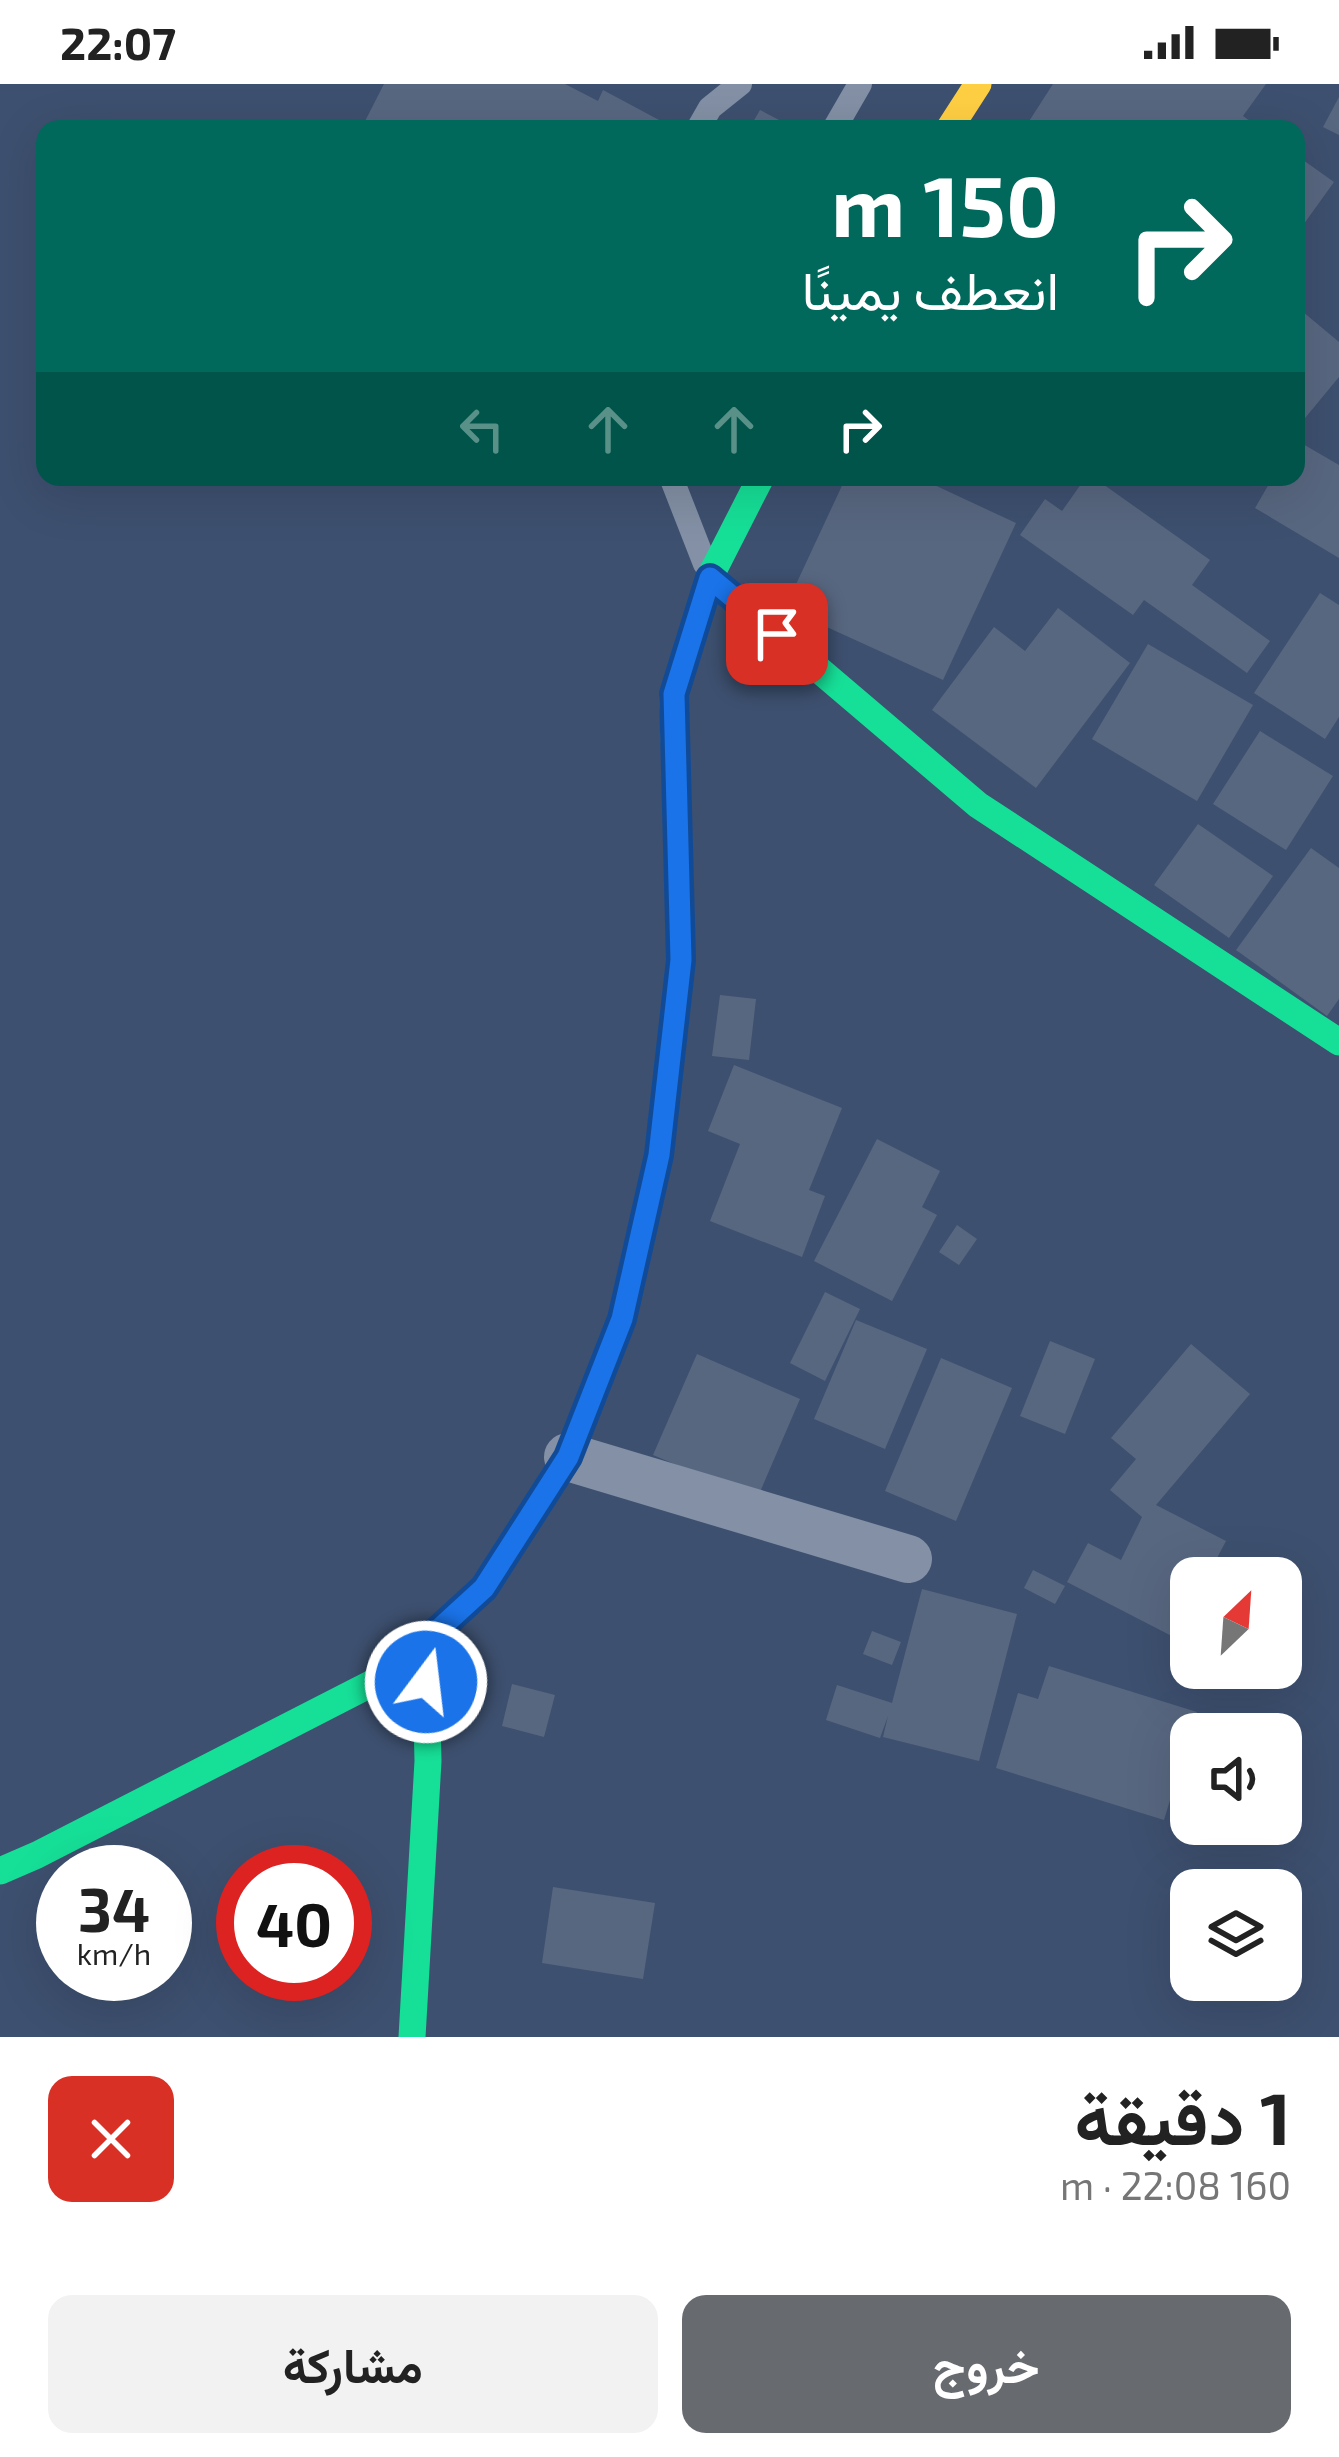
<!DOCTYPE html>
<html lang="ar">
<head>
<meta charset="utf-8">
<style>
  body { margin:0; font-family:"Exo 2",Vazirmatn,sans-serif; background:#f2f2f2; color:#222; direction:rtl; height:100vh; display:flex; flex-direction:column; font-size:45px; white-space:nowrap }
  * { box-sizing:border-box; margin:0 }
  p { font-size:39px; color:#767676 }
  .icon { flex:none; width:66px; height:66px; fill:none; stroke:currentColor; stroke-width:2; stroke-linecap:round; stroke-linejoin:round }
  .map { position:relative; height:1953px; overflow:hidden; direction:ltr }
  .details { display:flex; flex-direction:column; background:#fff; flex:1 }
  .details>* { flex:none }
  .guide { position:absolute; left:36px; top:36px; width:1269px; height:366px; border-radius:24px; box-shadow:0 12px 48px #0002; direction:rtl; background:#00695c; color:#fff; overflow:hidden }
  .needle { width:78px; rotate:25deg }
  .tools { position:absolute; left:1170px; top:1473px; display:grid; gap:24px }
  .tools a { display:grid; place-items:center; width:132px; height:132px; border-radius:24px; background:#fff; box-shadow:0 12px 48px #0002; font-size:60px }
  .speed { position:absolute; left:36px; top:1761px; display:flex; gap:24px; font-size:60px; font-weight:700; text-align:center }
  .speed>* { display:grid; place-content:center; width:156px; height:156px; border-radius:50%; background:#fff; box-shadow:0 12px 48px #0002; line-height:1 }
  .speed small { font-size:30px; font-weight:400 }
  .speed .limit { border:18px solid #d22; background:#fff; color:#111 }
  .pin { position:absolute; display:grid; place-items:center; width:102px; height:102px; color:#fff; margin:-51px; border-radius:24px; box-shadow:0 6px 18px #0006 }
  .me { position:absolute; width:132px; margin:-66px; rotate:15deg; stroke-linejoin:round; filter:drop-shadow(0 0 9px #0008) }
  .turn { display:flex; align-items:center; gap:42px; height:252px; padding:0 48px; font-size:54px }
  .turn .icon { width:156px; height:156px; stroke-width:2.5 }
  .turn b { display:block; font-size:84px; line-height:102px }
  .lanes { display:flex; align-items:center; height:114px; padding:0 48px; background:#0003; justify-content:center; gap:60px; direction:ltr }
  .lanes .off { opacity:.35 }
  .round { display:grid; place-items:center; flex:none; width:126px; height:126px; border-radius:24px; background:#f2f2f2 }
  .head { display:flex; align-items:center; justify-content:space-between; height:204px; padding:0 48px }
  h1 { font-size:72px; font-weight:700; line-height:90px }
  .action { display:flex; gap:24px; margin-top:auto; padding:24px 48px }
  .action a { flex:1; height:138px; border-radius:24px; background:#676a6f; color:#fff; font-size:48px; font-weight:700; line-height:138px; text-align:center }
  .action a+a { background:#f2f2f2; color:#222 }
  .status { display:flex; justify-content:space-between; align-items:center; height:84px; padding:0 60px; background:#fff; direction:ltr }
  .status svg { height:33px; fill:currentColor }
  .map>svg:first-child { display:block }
</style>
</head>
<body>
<div class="status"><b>22:07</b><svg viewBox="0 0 49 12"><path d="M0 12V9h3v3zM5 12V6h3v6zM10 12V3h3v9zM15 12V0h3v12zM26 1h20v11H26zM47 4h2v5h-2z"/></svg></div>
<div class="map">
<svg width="1339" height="1953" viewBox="0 0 1339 1953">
  <rect width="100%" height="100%" fill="#3d506f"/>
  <!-- building -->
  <path fill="#586780" d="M384,0H565L598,17L603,6L661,37L656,45H361Z
    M1053,0H1266L1243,32L1261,45H1024Z
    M1339,13V51L1323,43Z
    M760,26L796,45H749Z
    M1296,71L1334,98L1296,151Z
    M1296,222L1339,258V293L1296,345Z
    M1296,356L1339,381V474L1255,424L1273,393H1296Z
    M846,393H930L928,398L1016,439L943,596L785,524Z
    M1086,393H1093L1210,476L1192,501L1270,557L1247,589L1144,516L1133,531L1020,451L1045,415L1062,427Z
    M1320,509L1339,521V633L1325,655L1254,609Z
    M1058,524L1130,579L1036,704L932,626L994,543L1025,567Z
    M1148,560L1253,621L1197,717L1092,655Z
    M1260,647L1333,692L1286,766L1213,720Z
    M1198,740L1273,792L1229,854L1154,801Z
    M1311,764L1339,784V915L1327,932L1236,866Z
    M720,911L756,915L749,976L712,972Z
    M734,981L842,1024L809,1106L825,1112L802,1173L710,1137L740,1060L708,1047Z
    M877,1055L940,1087L922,1123L937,1131L892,1217L814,1177Z
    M957,1141L977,1155L959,1181L939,1168Z
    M825,1208L860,1225L825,1297L790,1279Z
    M856,1236L927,1265L885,1365L814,1335Z
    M1050,1257L1095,1275L1065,1350L1020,1332Z
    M1191,1260L1250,1310L1156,1421L1226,1457L1217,1474L1256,1494H1191V1562L1067,1498L1088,1459L1121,1476L1142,1433L1110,1406L1136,1375L1111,1354Z
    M697,1270L800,1315L757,1415L653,1371Z
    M941,1274L1012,1304L956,1437L885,1407Z
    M1033,1486L1065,1502L1055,1520L1024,1504Z
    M922,1505L1017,1530L979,1677L883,1653L888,1632L880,1654L826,1636L837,1601L892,1619Z
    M1281,1507L1302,1518L1281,1560Z
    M872,1547L901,1558L892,1581L863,1570Z
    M1049,1582L1197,1628L1164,1736L996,1684L1018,1609L1038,1615Z
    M1233,1584H1269L1261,1599Z
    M512,1600L555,1611L544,1653L502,1642Z
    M553,1803L655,1819L643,1895L542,1879Z"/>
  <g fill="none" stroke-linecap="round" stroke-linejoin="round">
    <!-- lane -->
    <path stroke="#8390a5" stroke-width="24" d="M698,45L710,24L740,0
      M834,45L860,0
      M671,393L705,480"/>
    <!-- street -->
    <path stroke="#8390a5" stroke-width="48" d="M568,1373L908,1475"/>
    <!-- fast -->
    <path stroke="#16e098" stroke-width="27" d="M710,493L978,721L1339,958
      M677,600L710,493L761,393
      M0,1787L37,1771L392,1589L484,1504L568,1373L622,1235L659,1071L666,1013
      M412,1953L428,1677L425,1558"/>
    <!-- slow -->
    <path stroke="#ffcf43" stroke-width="27" d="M949,45L978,0
      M666,1013L681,876L673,611L677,600"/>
  </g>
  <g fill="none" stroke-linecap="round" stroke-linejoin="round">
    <!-- route casing -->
    <g stroke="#114b97" stroke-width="30">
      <path id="route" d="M426,1598L425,1558L484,1504L568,1373L622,1235L659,1071L681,876L674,610L710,494L777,550"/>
    </g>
    <!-- route -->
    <use href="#route" stroke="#1a73e8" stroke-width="21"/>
  </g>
</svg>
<div class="tools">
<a><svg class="needle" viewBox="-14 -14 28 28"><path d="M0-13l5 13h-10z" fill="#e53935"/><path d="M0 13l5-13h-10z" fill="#767676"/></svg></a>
<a><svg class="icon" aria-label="sound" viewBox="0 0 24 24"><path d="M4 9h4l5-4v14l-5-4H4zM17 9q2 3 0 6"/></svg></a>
<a><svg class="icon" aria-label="layers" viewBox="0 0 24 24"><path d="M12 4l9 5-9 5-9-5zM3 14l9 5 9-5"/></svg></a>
</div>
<div class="speed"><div>34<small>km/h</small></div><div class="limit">40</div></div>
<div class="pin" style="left:777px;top:550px;background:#d93025"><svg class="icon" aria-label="arrive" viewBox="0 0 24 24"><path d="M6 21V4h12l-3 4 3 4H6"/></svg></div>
<svg class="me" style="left:426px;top:1598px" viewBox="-20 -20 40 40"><circle r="17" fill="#1a73e8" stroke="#fff" stroke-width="3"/><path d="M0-11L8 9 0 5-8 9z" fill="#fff"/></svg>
<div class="guide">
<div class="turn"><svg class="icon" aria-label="right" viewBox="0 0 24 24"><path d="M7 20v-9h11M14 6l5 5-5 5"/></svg><div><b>150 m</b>انعطف يمينًا</div></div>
<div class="lanes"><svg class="icon off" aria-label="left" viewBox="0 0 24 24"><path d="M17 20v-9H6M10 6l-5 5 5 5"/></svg><svg class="icon off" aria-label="ahead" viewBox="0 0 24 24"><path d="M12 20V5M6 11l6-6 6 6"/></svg><svg class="icon off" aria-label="ahead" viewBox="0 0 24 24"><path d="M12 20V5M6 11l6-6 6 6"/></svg><svg class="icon" aria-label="right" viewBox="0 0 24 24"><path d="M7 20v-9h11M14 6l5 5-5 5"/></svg></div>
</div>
</div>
<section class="details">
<div class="head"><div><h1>1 دقيقة</h1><p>160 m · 22:08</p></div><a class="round" style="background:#d93025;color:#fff"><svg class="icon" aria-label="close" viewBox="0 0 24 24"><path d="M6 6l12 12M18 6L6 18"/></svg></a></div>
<div class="action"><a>خروج</a><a>مشاركة</a></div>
</section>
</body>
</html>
